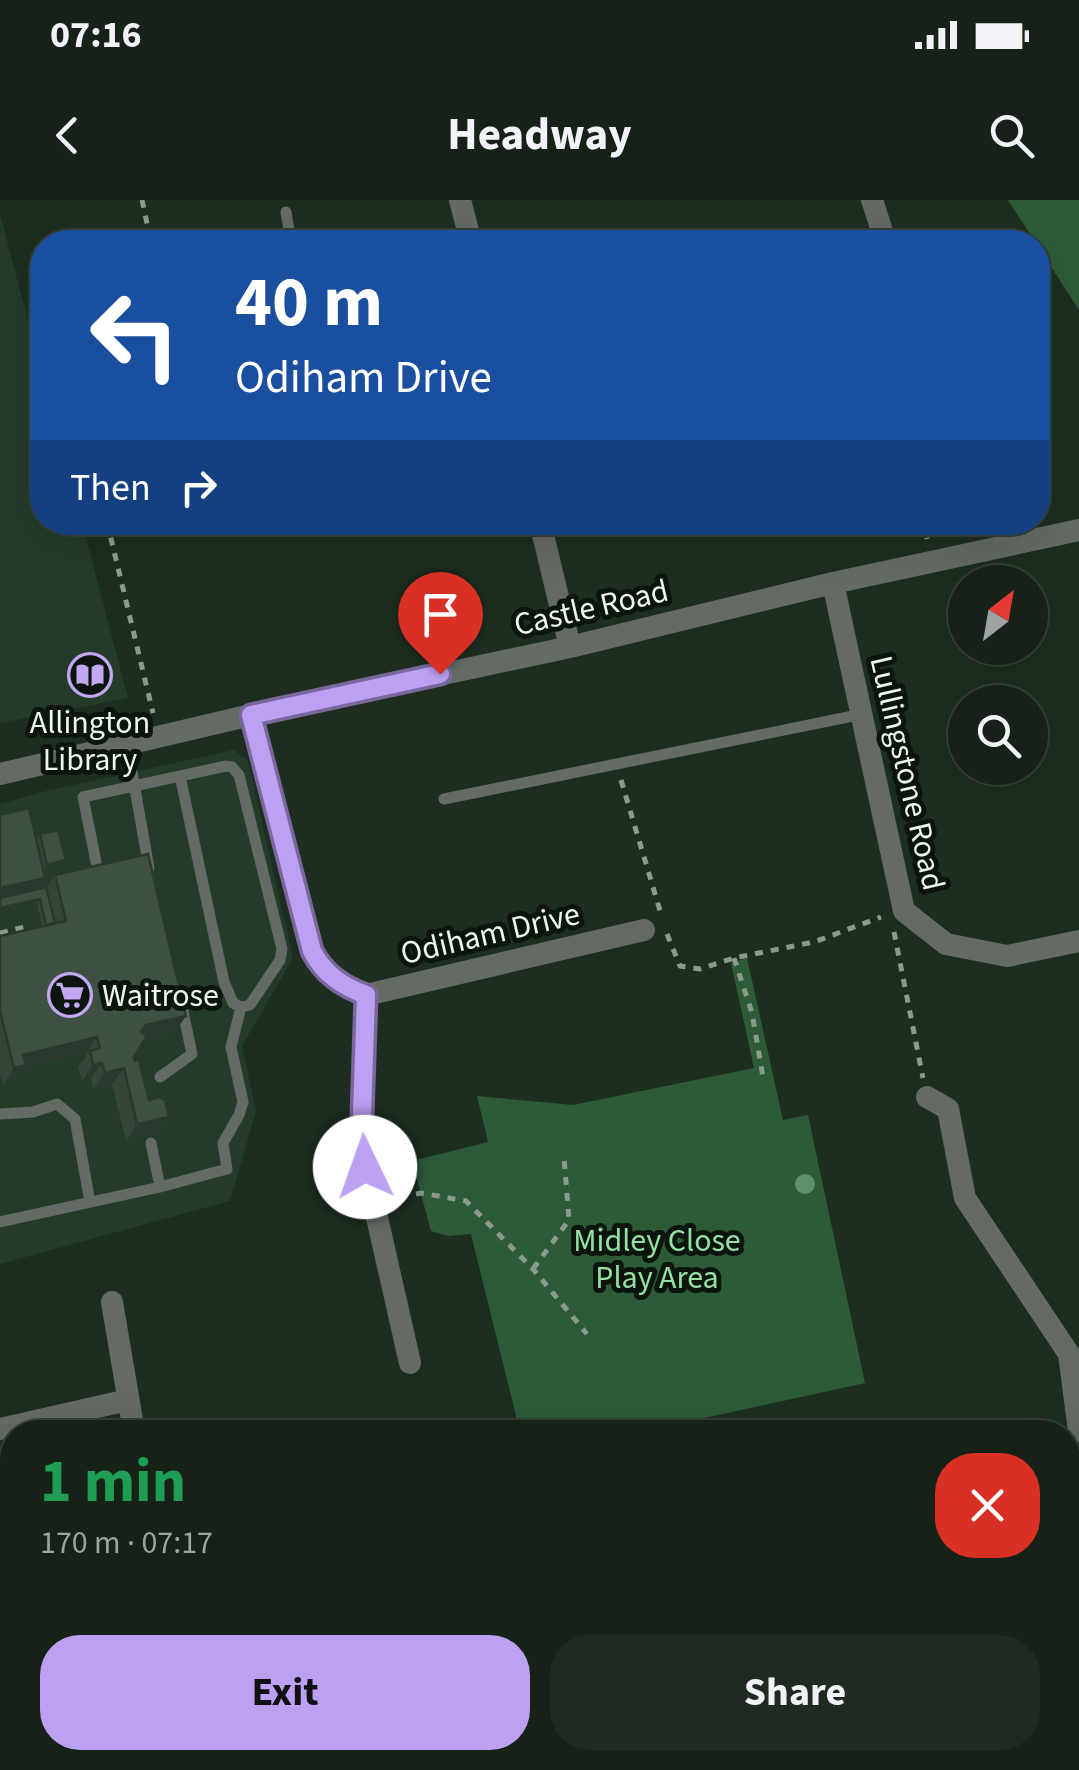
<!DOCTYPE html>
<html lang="en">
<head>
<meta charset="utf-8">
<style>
  body { margin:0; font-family:"Source Sans 3",sans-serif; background:#1f2a21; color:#f1f3f6; height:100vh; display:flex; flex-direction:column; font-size:38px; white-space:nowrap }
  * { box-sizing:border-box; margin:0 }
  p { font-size:32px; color:#9ea4a2 }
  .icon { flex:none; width:55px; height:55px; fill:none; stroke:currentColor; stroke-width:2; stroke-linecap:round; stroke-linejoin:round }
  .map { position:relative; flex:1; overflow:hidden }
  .drawer { position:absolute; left:0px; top:1220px; width:1080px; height:350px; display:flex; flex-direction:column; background:#162218; border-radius:40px 40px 0 0; box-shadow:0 10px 40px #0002,0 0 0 2px #353f37 }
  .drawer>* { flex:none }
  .top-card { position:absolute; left:30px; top:30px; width:1020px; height:305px; border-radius:40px; box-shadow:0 10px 40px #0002,0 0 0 2px #353f37; background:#1a4fa0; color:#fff; overflow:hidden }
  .needle { width:65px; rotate:31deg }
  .controls { position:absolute; left:948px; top:365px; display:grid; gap:20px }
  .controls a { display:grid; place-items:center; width:100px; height:100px; border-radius:50%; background:#162218; box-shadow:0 10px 40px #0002,0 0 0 2px #353f37; font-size:50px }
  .pin { position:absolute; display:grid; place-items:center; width:85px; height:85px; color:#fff; margin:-102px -42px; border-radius:50% 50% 50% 0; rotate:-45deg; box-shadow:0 0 10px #0007 }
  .pin .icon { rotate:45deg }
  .me { position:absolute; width:110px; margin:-55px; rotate:357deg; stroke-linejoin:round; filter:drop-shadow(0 0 8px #0008) }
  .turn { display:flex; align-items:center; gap:35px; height:210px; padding:0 40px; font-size:45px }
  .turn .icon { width:130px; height:130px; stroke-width:2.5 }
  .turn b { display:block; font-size:70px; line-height:85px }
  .then { display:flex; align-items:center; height:95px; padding:0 40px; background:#0003; gap:20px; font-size:38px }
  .round { display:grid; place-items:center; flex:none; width:105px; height:105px; border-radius:40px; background:#1f2a21 }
  .overview { display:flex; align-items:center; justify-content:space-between; height:170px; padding:0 40px }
  h1 { font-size:60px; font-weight:700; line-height:75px; color:#1e9e55 }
  .primary-button { display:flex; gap:20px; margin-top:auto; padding:20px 40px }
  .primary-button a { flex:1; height:115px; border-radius:40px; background:#bca0f2; color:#111; font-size:40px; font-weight:700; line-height:115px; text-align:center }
  .primary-button a+a { background:#1f2a21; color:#f1f3f6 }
  .status { display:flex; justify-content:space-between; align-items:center; height:70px; padding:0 50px; background:#162218; direction:ltr }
  .status svg { height:28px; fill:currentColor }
  header { display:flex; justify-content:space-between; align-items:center; height:130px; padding:0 40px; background:#162218; font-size:45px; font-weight:700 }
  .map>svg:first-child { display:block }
</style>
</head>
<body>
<div class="status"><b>07:16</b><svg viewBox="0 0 49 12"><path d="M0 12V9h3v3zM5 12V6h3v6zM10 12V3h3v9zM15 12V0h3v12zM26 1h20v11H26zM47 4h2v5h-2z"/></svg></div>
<header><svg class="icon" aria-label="back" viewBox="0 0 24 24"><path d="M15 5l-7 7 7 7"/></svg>Headway<svg class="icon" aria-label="search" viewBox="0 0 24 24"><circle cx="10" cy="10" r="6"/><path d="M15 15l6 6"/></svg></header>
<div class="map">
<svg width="1079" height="1570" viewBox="0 0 1079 1570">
  <rect width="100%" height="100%" fill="#1d2e20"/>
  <!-- built -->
  <path fill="#253b29" d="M0,14L42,174V322L82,323L128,498L0,523Z
    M234,550L248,561L293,758L242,846L256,911L230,1001L0,1064V604L46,591Z"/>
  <!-- green -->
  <path fill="#2d5b38" d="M1008,0H1079V110Z
    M747,758L783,920L808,915L865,1183L640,1232H520L471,1034L448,1036L431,1031L412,961L488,942L477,896L573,905L754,868L731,763Z"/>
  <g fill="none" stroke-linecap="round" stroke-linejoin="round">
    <!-- path -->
    <path stroke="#8b998e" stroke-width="5" stroke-dasharray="8 8" stroke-linecap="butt" d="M142,0L151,42
      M107,322L153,513
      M924,322L927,339
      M621,580L661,714
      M894,732L923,878
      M0,733L25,727
      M667,734L680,766L700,769L734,758L814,742L881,717
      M734,758L752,813L763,877
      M416,994L421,993L466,1001L533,1069L587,1134
      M533,1069L569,1020L564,957
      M0,1470L12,1475
      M84,1570L89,1558"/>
    <!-- service -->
    <path stroke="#636b64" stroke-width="11" d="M286,12L291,42
      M127,544L149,668
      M444,599L863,514
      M96,662L83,597L226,566L232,567L239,575L282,749L280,760L250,805L241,807L233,803L224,782L180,576
      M160,877L192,854L182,807
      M0,914L33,912L57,904L75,919L90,1002
      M151,943L160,987
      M0,1022L160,987L227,969L223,943L239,915L243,902L231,847L241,807"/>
    <!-- minor -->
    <path stroke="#636b64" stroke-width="22" d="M460,0L471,42
      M872,0L881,28L882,42
      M540,322L570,447
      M833,383L904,711L946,744L1007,756L1079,741
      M251,515L312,751C324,774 342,786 366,795L644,730
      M0,574L251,515L570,447L833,383L1079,330
      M366,795L361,947L410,1163
      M927,897L948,909L965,998L1069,1154L1079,1231
      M112,1102L134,1232
      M0,1229L128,1200
      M1068,1281L1079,1278
      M0,1506L12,1534
      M1068,1551H1079
      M24,1558L30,1570
      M368,1558L371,1570
      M990,1570L997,1558"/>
  </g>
  <!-- trees -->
  <circle fill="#5e9069" cx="805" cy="984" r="10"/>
  <!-- wall -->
  <path fill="#354538" d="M0,615L36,690L46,687L55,675L175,832L145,839L134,857L149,900L169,917L157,933L126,941L112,884L93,889L91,879L82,881L78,867L86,856V853L24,868L14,882L3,885L0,874V736L42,726L37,703L0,712Z
    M40,634L66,660L63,664L44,669L37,639Z
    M181,1558H214L211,1562L183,1568Z
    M278,1558H293L288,1564Z
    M594,1558H657L659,1570H597Z
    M667,1558H728L729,1563L724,1570H670Z
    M840,1558H899L902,1570H840L837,1560Z"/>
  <!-- shaded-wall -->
  <path fill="#2b382e" d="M66,660L63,664L44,669L47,665Z
    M45,678L33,694L0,702V688Z
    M40,699L37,703L0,712V708Z
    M186,816L175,832L135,841L146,825Z
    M97,837L86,853L24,868L14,882L3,885L23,855Z
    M102,863L91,879L82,881L93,865Z
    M124,868L112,884L93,889L105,873Z
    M169,917L157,933L126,941L137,924Z
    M1079,1492V1499L1068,1502V1494Z
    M200,1558H214L211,1562L183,1568L189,1560Z"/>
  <!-- building -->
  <path fill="#3e5041" stroke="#2b382e" stroke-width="2.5" d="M29,608L45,678L0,688V615Z
    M58,630L66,660L47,665L40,634Z
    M148,654L186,816L146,825L141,832L147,836L134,857L135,861L139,860L149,900L159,897L165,900L169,917L137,924L124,868L105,873L102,863L93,865L90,851L100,848L97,837L23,855L26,865L14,868L0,811V736L66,721L55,675Z
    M46,687L55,723L46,725L40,699L0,708V698Z
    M1079,1451V1492L1068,1494V1454Z
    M115,1558H150L145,1570H110Z
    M432,1558H462L465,1570H416L413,1563Z
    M602,1558H657L659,1570H605Z
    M675,1558H728L729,1563L720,1565L721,1570H690V1567L678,1570Z
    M845,1558H899L902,1570H848Z"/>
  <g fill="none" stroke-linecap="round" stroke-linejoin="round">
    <!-- route casing -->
    <g stroke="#7a689d" stroke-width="25">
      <path id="route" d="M365,967L361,947L366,795C342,786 324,774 312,751L251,515L440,474"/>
    </g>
    <!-- route -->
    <use href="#route" stroke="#bca0f2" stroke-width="18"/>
  </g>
  <!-- icons -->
  <defs>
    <g id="library-ring" transform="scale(2.25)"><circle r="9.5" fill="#0c140e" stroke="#c2a8f3" stroke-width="1.5"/><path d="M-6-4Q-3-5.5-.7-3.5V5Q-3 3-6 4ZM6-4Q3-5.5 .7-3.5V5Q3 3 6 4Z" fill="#c2a8f3"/></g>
    <g id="supermarket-ring" transform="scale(2.25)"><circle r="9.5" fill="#0c140e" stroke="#c2a8f3" stroke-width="1.5"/><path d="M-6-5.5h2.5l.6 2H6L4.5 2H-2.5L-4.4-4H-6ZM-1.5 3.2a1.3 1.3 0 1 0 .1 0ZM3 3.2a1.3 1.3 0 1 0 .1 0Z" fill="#c2a8f3"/></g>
  </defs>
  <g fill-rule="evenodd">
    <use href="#library-ring" x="90" y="475"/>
    <use href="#supermarket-ring" x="70" y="795"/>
  </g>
  <g text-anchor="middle" stroke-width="10" stroke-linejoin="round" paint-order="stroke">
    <!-- street labels -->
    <g font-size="32" fill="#ecf7ee" stroke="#0c140e">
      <text transform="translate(591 407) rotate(-13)" y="11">Castle Road</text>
      <text transform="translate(908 573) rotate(77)" y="11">Lullingstone Road</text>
      <text transform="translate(490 733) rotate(-13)" y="11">Odiham Drive</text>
    </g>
    <!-- poi labels -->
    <g font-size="32" fill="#ecf7ee" stroke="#0c140e">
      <text x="90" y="533">Allington<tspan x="90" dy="37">Library</tspan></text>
      <text x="102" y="806" text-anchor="start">Waitrose</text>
    </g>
    <!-- park labels -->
    <g font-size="32" fill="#94e1a4" stroke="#0c140e">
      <text x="657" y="1051">Midley Close<tspan x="657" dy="37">Play Area</tspan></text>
    </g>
  </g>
</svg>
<div class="controls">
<a><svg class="needle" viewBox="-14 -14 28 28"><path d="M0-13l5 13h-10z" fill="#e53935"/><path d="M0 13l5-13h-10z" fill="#9ea4a2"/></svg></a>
<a><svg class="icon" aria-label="search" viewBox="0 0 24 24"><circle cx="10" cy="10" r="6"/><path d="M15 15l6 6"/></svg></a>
</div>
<div class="pin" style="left:440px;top:474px;background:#d93025"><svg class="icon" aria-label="arrive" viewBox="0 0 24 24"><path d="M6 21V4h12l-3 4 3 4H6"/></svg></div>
<svg class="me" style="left:365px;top:967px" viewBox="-20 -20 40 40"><circle r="19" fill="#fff"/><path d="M0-13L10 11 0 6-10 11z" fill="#bca0f2"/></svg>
<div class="top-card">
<div class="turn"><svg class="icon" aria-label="left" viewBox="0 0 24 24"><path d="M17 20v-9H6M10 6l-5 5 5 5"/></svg><div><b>40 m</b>Odiham Drive</div></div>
<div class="then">Then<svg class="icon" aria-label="right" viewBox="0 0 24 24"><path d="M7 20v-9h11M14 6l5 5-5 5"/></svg></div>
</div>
<section class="drawer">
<div class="overview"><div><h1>1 min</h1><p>170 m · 07:17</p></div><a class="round" style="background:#d93025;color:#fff"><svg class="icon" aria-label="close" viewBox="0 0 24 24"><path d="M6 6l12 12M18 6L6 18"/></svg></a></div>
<div class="primary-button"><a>Exit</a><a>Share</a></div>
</section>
</div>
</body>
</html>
